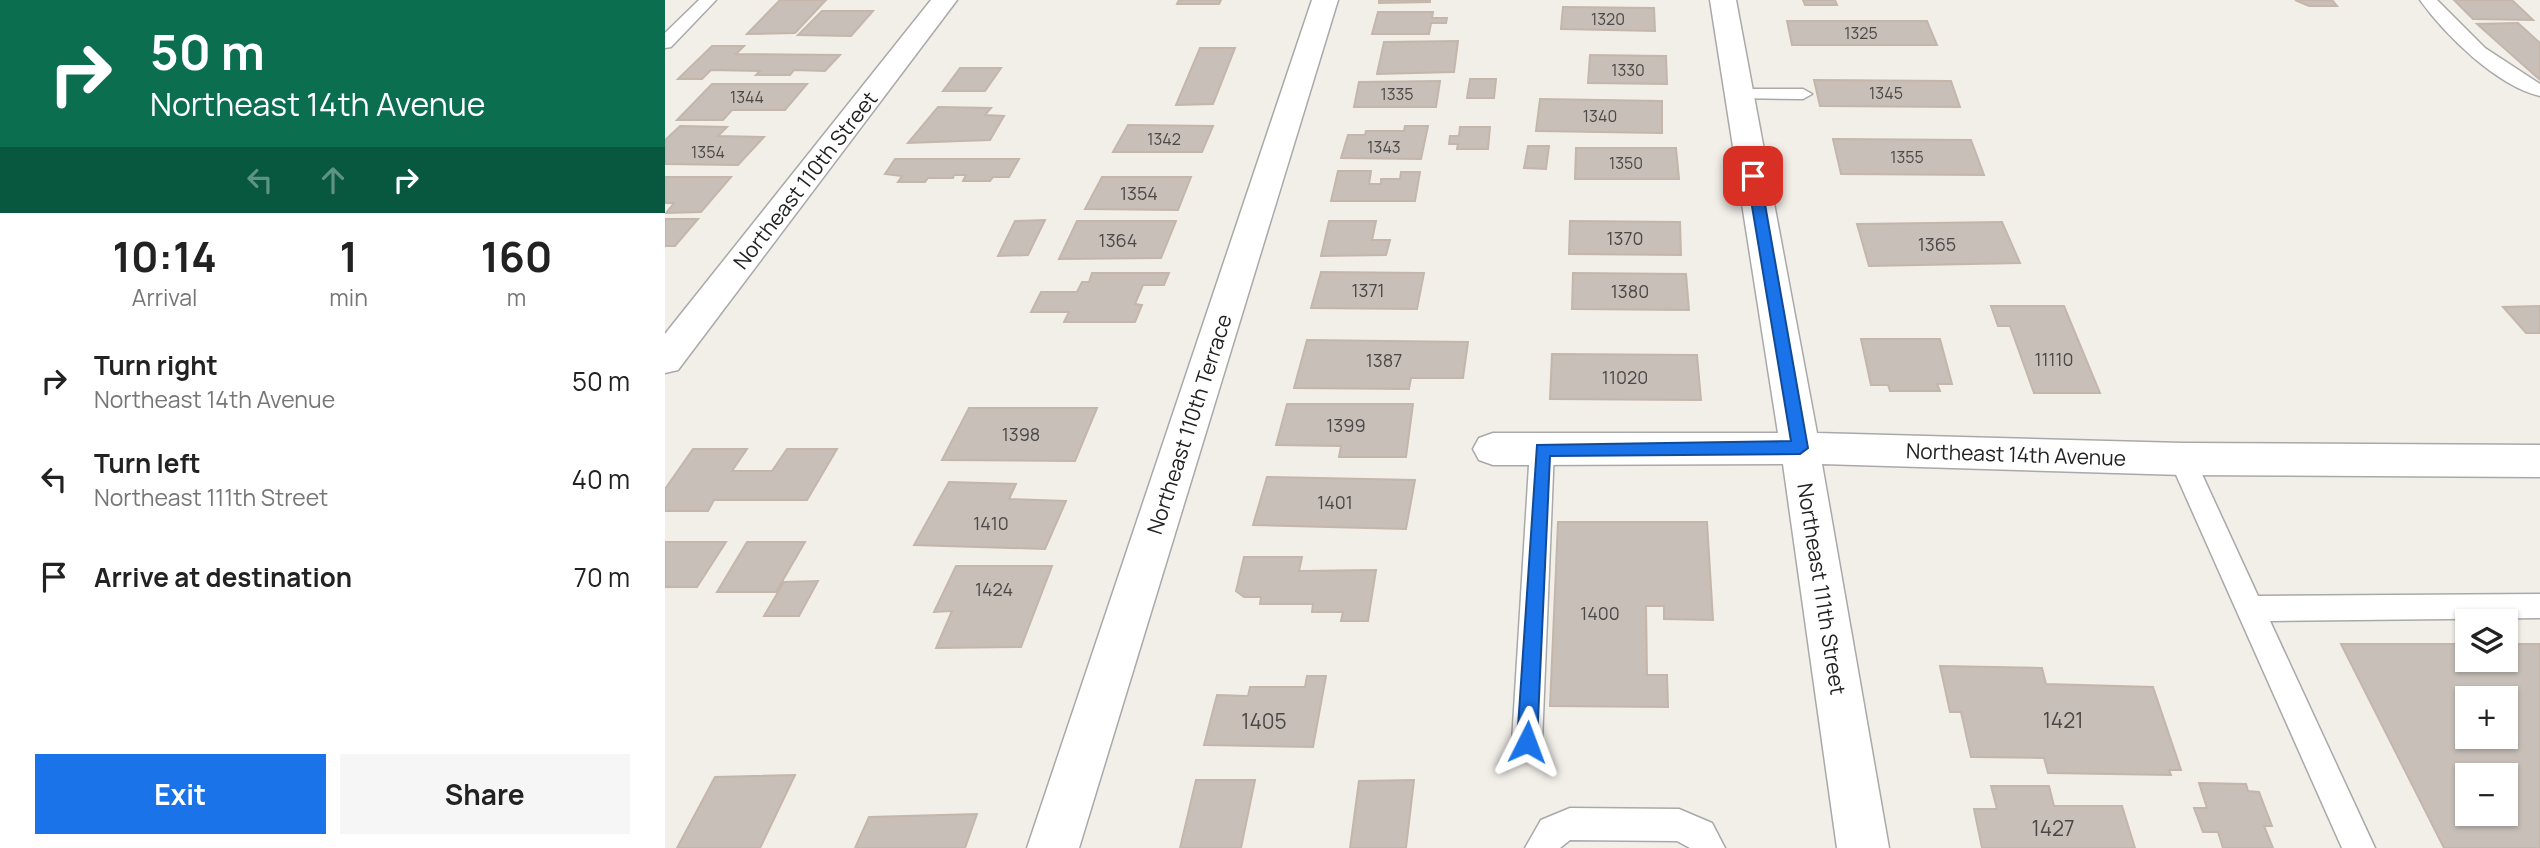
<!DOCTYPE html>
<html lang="en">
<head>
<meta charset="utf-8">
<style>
  :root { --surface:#fff; --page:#f6f6f6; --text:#222; --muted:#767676; --accent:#1a73e8 }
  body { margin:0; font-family:Manrope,sans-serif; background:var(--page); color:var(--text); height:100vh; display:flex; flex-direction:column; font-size:26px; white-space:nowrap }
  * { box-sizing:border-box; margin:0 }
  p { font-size:23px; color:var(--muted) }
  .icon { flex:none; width:38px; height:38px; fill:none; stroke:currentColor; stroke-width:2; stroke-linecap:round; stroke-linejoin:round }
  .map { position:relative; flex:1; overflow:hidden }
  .details { display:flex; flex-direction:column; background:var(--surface); width:665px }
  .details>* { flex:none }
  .hud { background:#0b6e4f; color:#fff; overflow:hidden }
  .controls { position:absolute; left:1790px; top:609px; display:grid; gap:14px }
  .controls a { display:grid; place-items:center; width:63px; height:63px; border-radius:0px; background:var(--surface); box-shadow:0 2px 5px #0004; font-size:35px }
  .pin { position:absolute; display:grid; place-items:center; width:60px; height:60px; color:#fff; margin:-30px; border-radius:14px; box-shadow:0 4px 10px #0006 }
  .me { position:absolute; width:77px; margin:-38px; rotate:3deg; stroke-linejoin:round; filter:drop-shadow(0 0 5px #0008) }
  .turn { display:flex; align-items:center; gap:24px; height:147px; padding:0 35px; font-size:32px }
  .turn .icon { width:91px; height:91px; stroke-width:2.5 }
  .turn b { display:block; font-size:49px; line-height:60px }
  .lanes { display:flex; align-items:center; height:66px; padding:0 35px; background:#0003; justify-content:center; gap:35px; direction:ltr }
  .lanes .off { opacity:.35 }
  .eta { display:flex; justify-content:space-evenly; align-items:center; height:119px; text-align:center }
  .eta b { font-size:42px; font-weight:700; line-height:49px }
  .action { display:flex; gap:14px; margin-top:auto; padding:14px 35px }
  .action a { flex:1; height:80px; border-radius:0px; background:var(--accent); color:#fff; font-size:28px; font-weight:700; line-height:80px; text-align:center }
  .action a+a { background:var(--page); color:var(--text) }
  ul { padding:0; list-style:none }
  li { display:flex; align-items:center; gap:21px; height:98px; padding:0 35px }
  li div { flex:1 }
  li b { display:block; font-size:26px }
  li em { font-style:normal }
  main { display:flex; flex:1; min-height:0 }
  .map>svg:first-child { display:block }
  .building { fill:#c7bfb8; stroke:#c4b6ab; stroke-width:2; fill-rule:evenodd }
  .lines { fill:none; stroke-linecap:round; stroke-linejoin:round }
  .lane-casing { stroke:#a9a9a9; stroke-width:3 }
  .street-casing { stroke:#a9a9a9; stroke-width:3 }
  .lane { fill:#fff; fill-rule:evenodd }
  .street { fill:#fff; fill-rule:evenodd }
  .route { fill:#1a73e8; stroke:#114b97; stroke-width:2 }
  .labels { text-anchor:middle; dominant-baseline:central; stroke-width:5; stroke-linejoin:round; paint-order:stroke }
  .far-number-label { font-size:16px; fill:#4b4948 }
  .number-label { font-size:18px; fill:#4b4948 }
  .street-label { font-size:21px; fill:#222; stroke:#fff }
  .near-number-label { font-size:21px; fill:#4b4948 }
</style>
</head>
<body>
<main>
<section class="details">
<div class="hud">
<div class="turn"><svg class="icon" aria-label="right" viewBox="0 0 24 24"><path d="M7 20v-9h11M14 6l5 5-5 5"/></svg><div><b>50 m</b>Northeast 14th Avenue</div></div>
<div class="lanes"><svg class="icon off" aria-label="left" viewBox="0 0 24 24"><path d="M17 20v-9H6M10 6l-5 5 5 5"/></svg><svg class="icon off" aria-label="ahead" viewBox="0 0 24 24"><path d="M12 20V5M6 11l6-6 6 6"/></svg><svg class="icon" aria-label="right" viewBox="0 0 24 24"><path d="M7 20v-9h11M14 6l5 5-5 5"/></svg></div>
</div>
<div class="eta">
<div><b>10:14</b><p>Arrival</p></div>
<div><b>1</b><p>min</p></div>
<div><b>160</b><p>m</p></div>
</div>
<ul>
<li><svg class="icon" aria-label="right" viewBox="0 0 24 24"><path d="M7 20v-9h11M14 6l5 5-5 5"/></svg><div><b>Turn right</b><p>Northeast 14th Avenue</p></div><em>50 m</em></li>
<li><svg class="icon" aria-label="left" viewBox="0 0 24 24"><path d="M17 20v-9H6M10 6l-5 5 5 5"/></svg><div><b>Turn left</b><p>Northeast 111th Street</p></div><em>40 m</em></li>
<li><svg class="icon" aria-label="arrive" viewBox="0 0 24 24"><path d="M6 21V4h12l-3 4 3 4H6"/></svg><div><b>Arrive at destination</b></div><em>70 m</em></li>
</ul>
<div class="action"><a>Exit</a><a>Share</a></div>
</section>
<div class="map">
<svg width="1875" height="848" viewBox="0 0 1875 848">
  <rect width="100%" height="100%" fill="#f2efe9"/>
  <!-- building -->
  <path class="building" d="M 115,0 L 161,0 L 130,33 L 82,34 Z
    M 514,0 L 556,0 L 554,4 L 512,4 Z
    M 714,0 L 765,0 L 765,2 L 714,3 Z
    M 1138,0 L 1170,0 L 1172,5 L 1140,5 Z
    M 1630,0 L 1667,0 L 1672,6 L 1644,6 Z
    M 1789,0 L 1847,0 L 1868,20 L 1808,19 Z
    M 898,7 L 989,8 L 990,31 L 896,29 Z
    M 157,11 L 208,11 L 186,36 L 133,35 Z
    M 713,12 L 768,12 L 767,18 L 782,18 L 781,23 L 766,23 L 764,34 L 707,34 Z
    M 1122,21 L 1262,21 L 1272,45 L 1127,45 Z
    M 1853,23 L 1875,43 L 1875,80 L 1812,24 Z
    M 793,41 L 789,72 L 712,74 L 719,42 Z
    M 47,46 L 79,46 L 71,54 L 175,55 L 160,71 L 129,70 L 125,75 L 91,75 L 95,71 L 46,70 L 37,79 L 13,79 Z
    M 535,48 L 570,48 L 548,104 L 511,105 Z
    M 925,55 L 1001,56 L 1002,84 L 923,83 Z
    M 295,68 L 336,68 L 320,91 L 278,91 Z
    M 805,79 L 831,79 L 829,98 L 802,98 Z
    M 1149,80 L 1286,81 L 1295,107 L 1155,106 Z
    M 775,81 L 771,107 L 689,107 L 694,82 Z
    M 47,84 L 142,84 L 120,110 L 67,110 L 58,120 L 12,120 Z
    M 875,99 L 997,101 L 997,133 L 871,131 Z
    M 273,107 L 326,108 L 320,115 L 339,116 L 325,140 L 243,143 Z
    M 463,125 L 548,126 L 537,152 L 448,152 Z
    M 15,126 L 62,127 L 53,136 L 99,137 L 73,165 L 0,164 L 0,140 Z
    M 740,126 L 763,126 L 756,159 L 676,158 L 683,135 L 700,135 L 701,131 L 739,131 Z
    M 795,127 L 825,127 L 823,149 L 792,149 L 793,144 L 784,144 L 785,136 L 794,136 Z
    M 1168,139 L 1306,140 L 1319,175 L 1176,174 Z
    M 863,146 L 884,146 L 881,169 L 859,168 Z
    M 911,148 L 1011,148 L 1014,179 L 910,179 Z
    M 230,159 L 354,159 L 344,177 L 328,177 L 325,181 L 298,181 L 301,175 L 289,175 L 288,178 L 263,178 L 260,182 L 233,182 L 237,176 L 220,174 Z
    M 673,171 L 706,171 L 704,184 L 716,184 L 716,179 L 735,179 L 736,172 L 755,172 L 750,201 L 666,201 Z
    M 0,177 L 66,177 L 36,212 L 1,213 L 9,203 L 0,203 Z
    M 437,177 L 526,177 L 513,210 L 420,209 Z
    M 0,219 L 33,219 L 10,246 L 0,246 Z
    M 380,220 L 363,255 L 333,256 L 350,221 Z
    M 412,221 L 511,221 L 496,258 L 394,259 Z
    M 664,221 L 711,221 L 707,240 L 725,240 L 721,255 L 656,256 Z
    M 905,221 L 1015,222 L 1016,255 L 904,254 Z
    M 1337,222 L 1355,263 L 1204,266 L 1192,224 Z
    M 656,272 L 759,273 L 752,309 L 646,308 Z
    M 427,273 L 504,273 L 499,285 L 478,285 L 470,304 L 477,305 L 470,322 L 399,322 L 404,312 L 366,312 L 376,292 L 412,292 L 417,282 L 424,282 Z
    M 908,273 L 1021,274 L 1024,310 L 907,309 Z
    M 1326,306 L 1399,306 L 1435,393 L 1369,393 L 1345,326 L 1333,326 Z
    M 1875,306 L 1875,333 L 1861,333 L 1838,307 Z
    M 1196,339 L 1275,339 L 1287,384 L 1272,384 L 1275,391 L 1225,391 L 1223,385 L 1206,385 Z
    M 642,340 L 803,342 L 798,378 L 746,378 L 744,389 L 629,388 Z
    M 887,354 L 1032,355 L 1036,400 L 885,399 Z
    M 622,404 L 748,404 L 741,457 L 674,457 L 676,446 L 611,445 Z
    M 304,408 L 432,408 L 410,461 L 277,460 Z
    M 28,449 L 82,449 L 67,471 L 107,471 L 122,449 L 172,449 L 142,500 L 49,500 L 43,511 L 0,511 L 0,489 Z
    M 602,477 L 750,480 L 741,529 L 588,525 Z
    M 284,482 L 351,484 L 344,499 L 401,501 L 380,549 L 249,545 Z
    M 893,522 L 1042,522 L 1048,620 L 999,619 L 999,606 L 981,606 L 982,675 L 1002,675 L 1003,707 L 885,706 Z
    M 0,542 L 61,542 L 32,587 L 0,587 Z
    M 82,542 L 140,542 L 111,592 L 52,592 Z
    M 579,557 L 637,557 L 634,571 L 711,570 L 703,621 L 676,621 L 678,612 L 647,612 L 648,604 L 595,604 L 596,597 L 579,597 L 571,591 Z
    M 291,566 L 387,566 L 356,647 L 271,648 L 287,611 L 269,612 Z
    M 153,581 L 134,616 L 99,616 L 119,582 Z
    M 1676,644 L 1802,644 L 1802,660 L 1841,660 L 1841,644 L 1875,644 L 1875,848 L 1779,848 ZM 1802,698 L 1841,698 L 1841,737 L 1802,737 ZM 1802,775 L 1841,775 L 1841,814 L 1802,814 Z
    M 1275,666 L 1377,668 L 1381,684 L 1488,687 L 1516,770 L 1504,770 L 1506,775 L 1383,773 L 1379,758 L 1306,757 L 1296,712 L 1285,712 Z
    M 642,676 L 661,676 L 648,747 L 539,745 L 552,695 L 583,696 L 585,687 L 640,687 Z
    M 130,775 L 95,848 L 12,848 L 50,777 Z
    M 531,780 L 590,780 L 576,848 L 515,848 Z
    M 749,780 L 741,848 L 685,848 L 694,781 Z
    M 1534,783 L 1581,784 L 1583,791 L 1594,792 L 1607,826 L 1599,826 L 1608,848 L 1558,848 L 1553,832 L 1538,832 L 1529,808 L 1542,808 Z
    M 1326,786 L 1384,786 L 1389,806 L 1457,806 L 1470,848 L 1317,848 L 1309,809 L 1332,809 Z
    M 312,814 L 300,848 L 190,848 L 204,817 Z"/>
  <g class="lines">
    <!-- lane casing -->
    <g class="lane-casing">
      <path id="lane" d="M 34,0 L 51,0 L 6,47 L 0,48 L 0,33 Z
        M 1755,0 L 1772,0 L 1820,48 L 1875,84 L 1875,96 C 1832,86 1780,35 1755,0 Z
        M 1075,89 L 1138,89 L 1147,94 L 1138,99 L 1069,98 L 1066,94 L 1069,90 Z
        M 877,439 L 886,442 L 889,449 L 877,742 L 873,753 L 862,757 L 851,753 L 847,742 L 865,449 L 868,442 Z
        M 1517,449 L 1526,452 L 1530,459 L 1593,596 L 1875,594 L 1875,618 L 1605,621 L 1710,848 L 1677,848 L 1504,459 L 1508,452 Z
        M 905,808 L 1014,809 L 1047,823 L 1060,848 L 1025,848 L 1012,841 L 905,840 L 895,848 L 860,848 L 876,820 Z"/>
    </g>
    <!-- street casing -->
    <g class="street-casing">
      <path id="street" d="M 266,0 L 292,0 L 13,370 L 0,373 L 0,334 Z
        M 647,0 L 673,0 L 414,848 L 362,848 Z
        M 1045,0 L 1071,0 L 1152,433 L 1517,443 L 1875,445 L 1875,477 L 1517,475 L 1157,464 L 1224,848 L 1172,848 L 1118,464 L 828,465 L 814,460 L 808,449 L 814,438 L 828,433 L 1113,433 Z"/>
    </g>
    <!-- lane -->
    <use href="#lane" class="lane"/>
    <!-- street -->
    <use href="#street" class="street"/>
  </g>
  <!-- route -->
  <path class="route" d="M 1088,172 L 1095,176 L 1143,448 L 1135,454 L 885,456 L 872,742 L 869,749 L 862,752 L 855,749 L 852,742 L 872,445 L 1126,441 L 1082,176 Z"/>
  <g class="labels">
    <!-- far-number labels -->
    <g class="far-number-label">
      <text x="943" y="19">1320</text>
      <text x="1196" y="33">1325</text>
      <text x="963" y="70">1330</text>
      <text x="1221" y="93">1345</text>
      <text x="732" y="94">1335</text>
      <text x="82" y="97">1344</text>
      <text x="935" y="116">1340</text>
      <text x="499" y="139">1342</text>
      <text x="719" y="147">1343</text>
      <text x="43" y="152">1354</text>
      <text x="1242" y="157">1355</text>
      <text x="961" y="163">1350</text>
    </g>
    <!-- number labels -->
    <g class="number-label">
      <text x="474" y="193">1354</text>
      <text x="960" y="238">1370</text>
      <text x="453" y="240">1364</text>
      <text x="1272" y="244">1365</text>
      <text x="703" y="290">1371</text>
      <text x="965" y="291">1380</text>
      <text x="1389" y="359">11110</text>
      <text x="719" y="360">1387</text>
      <text x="960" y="377">11020</text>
      <text x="681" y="425">1399</text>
      <text x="356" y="434">1398</text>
      <text x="670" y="502">1401</text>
      <text x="326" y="523">1410</text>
      <text x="329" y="589">1424</text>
      <text x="935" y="613">1400</text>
    </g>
    <!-- street labels -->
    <g class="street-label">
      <text transform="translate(140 180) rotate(-52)">Northeast 110th Street</text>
      <text transform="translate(524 424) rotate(-72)">Northeast 110th Terrace</text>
      <text transform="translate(1351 454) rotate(2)">Northeast 14th Avenue</text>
      <text transform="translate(1157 589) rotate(81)">Northeast 111th Street</text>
    </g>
    <!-- near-number labels -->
    <g class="near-number-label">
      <text x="1398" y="720">1421</text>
      <text x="599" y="721">1405</text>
      <text x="1388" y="828">1427</text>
    </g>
  </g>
</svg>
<div class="controls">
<a><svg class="icon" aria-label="layers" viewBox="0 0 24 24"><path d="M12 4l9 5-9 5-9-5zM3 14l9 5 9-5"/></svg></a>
<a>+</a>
<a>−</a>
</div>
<div class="pin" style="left:1088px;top:176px;background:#d93025"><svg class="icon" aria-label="arrive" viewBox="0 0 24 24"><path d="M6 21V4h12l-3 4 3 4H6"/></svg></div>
<svg class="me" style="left:862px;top:742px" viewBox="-20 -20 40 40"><path d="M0-17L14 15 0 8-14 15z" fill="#1a73e8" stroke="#fff" stroke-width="4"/></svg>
</div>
</main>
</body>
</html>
